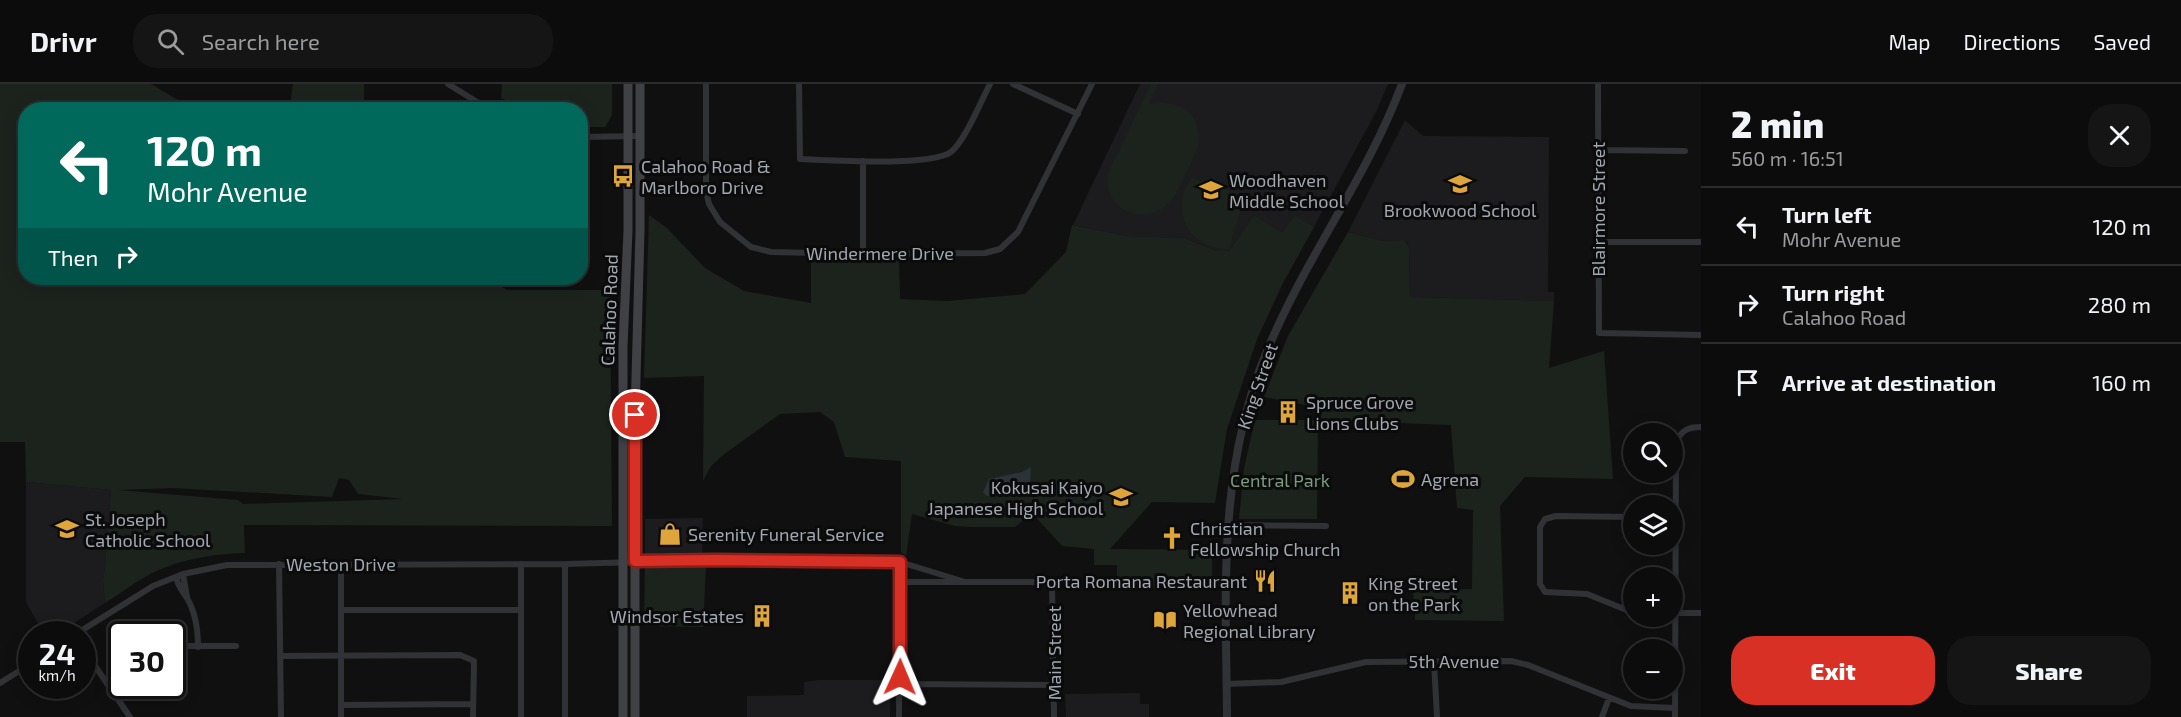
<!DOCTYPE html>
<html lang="en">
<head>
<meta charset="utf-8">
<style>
  :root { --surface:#0c0c0d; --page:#151516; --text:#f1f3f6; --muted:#9a9b9d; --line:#2c2c2e; --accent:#d93025 }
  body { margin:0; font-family:"Exo 2",sans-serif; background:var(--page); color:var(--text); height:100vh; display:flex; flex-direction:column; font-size:22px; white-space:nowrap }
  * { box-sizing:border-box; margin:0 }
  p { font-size:20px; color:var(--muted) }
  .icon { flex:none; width:33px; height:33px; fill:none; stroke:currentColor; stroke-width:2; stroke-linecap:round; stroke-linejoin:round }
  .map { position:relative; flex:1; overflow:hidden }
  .sheet { display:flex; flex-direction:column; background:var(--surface); width:480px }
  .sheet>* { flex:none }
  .top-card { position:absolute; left:18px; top:18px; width:570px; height:183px; border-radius:24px; box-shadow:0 3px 15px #0003,0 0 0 2px var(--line); background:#00695c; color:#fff; overflow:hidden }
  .tools { position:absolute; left:1623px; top:339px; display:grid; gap:12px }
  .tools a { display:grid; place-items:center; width:60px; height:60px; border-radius:50%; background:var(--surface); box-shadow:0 3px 15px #0003,0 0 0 2px var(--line); font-size:30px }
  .speed { position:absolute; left:18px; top:537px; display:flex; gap:12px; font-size:30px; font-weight:700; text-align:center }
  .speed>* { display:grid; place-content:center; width:78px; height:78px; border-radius:50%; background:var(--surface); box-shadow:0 3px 15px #0003,0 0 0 2px var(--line); line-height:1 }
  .speed small { font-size:15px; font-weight:400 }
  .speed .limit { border:3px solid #111; border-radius:9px; background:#fff; color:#111 }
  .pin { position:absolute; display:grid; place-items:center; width:51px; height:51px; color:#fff; margin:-26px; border:3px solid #fff; border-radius:50%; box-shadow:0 2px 6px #0007 }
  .me { position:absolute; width:66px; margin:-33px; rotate:1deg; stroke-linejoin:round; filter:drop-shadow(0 0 4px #0008) }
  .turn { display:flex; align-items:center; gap:21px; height:126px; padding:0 30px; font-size:27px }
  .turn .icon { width:78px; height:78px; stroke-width:2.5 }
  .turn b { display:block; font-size:42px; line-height:51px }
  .then { display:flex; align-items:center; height:57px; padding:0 30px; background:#0003; gap:12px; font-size:22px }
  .round { display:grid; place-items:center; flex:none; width:63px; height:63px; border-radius:24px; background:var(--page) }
  .head { display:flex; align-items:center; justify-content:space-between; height:102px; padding:0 30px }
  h1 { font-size:36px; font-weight:800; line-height:45px }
  .button { display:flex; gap:12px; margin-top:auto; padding:12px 30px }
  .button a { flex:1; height:69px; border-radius:24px; background:var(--accent); color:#fff; font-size:24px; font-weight:800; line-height:69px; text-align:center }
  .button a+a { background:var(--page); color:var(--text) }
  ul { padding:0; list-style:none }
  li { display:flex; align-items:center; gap:18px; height:78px; padding:0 30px; border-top:2px solid var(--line) }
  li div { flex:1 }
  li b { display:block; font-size:22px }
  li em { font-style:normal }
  header { display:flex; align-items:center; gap:36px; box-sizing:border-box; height:84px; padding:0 30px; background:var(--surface); border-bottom:2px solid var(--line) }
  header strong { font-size:28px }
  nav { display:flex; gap:33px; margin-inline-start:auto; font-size:21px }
  .search { width:420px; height:54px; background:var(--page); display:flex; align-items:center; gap:15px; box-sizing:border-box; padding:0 21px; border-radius:24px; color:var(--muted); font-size:22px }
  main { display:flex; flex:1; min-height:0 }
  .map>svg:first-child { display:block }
  .built { fill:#1c1c1e }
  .green { fill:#1c231d; fill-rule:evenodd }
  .water { fill:#2b3238 }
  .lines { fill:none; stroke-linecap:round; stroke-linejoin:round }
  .minor { stroke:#313235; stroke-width:6 }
  .tertiary { stroke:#313235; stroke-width:8 }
  .secondary { stroke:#3f4145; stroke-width:9 }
  .route-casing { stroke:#8d1f18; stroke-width:15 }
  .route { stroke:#d93025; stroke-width:10 }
  .labels { text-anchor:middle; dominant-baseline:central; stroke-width:6; stroke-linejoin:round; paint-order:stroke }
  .poi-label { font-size:18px; fill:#a2a7b0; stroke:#0b0b0c; text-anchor:start }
  .street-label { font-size:18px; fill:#a2a7b0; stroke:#0b0b0c }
  .park-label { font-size:18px; fill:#7b9a7c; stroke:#0b0b0c }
</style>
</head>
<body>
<header>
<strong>Drivr</strong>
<div class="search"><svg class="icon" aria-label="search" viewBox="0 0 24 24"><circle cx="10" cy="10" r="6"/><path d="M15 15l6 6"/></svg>Search here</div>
<nav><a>Map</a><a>Directions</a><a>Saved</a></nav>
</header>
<main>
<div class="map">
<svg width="1701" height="633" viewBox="0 0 1701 633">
  <rect width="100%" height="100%" fill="#101011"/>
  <!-- built -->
  <path class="built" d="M 1140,0 L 1388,0 L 1376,28 L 1314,143 L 1295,133 L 1282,148 L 1254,131 L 1229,167 L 1217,167 L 1184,154 L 1127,152 L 1073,141 Z
    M 1405,36 L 1423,52 L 1549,53 L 1548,208 L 1554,208 L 1554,217 L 1410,213 L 1409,164 L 1406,156 L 1383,157 L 1348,148 Z
    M 26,398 L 111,406 L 105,484 L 103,496 L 105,519 L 57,550 L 44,550 L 26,518 Z
    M 703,434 L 702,472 L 645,472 L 645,435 Z
    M 819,596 L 890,596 L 890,633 L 747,633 L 747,612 L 804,611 L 804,598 Z
    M 1140,609 L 1140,620 L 1149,620 L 1149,633 L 1066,633 L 1065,610 Z"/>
  <!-- green -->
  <path class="green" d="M 0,0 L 151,0 L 193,25 L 26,26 L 26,194 L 489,194 L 507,206 L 610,206 L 612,442 L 244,441 L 245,469 C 212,470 174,476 145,493 C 131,501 118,511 105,519 L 103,496 L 105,484 L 111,406 L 26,398 L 25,358 L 0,358 ZM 339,394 L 349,396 L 358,410 L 403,415 L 243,420 L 238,416 L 118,406 L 172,404 L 332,413 Z
    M 293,0 L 364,0 L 364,21 L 381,25 L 284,25 L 290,21 Z
    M 502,0 L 612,0 L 612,31 L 605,43 L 581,43 L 580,26 L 526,25 L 501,14 Z
    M 1151,0 L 1158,0 L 1149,20 C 1179,15 1203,28 1198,63 C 1191,77 1179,110 1168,120 C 1145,142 1104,127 1108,92 C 1110,82 1117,72 1121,63 C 1131,42 1141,21 1151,0 Z
    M 1192,94 L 1243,111 L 1244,114 L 1229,165 C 1189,165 1168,127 1192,94 Z
    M 649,131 L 667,144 L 705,184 L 744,207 L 811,219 L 811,175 L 899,175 L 900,215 L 947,217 L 1025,210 L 1066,168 L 1072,141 L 1127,152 L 1184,154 L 1217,167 L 1229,167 L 1254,131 L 1282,148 L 1295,132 L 1314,143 L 1283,199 L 1257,255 L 1227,345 L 1215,419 L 1152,418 L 1110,465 L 1212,466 L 1212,507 L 1117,503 L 1117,481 L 1094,481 L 1094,465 L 1062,462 L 1032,429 L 1015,443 L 971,443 L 955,442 L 912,430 L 906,472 L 901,468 L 901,377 L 845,373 L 834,338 L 820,328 L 780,330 L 723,371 L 711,382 L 703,397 L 704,292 L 644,294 Z
    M 1348,148 L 1383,157 L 1405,156 L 1409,164 L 1410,213 L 1554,217 L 1549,284 L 1604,267 L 1613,395 L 1525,393 L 1500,422 L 1504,537 L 1415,536 L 1413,507 L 1472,505 L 1473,426 L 1457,424 L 1451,341 L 1318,336 L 1317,435 L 1239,435 L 1244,384 L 1255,336 L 1318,336 L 1311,322 L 1264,313 L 1288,252 Z
    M 645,481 L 706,482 L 703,543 L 644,542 Z"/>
  <!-- water -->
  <path class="water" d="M 1031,383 L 1030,399 C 1015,403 1001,412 987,412 L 983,408 L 989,395 L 1022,388 Z"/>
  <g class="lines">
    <!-- minor -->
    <path class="minor" d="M 448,0 L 490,26
      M 706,0 L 706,107 L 709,120 L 720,138 L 751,163 L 771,168 L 863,170 L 985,169 L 1000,165 L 1018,148 L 1092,0
      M 799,0 L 800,75 C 830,76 929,83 951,68 C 965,57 981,17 990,0
      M 1013,0 L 1078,30
      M 1598,0 L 1599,249 L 1701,251
      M 580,53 L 640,52
      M 1598,66 L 1685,67
      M 1598,158 L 1701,158
      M 863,170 L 863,77
      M 1634,433 L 1556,432 L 1545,435 L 1540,443 L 1540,500 L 1545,508 L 1587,510 L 1634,529
      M 1227,441 L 1326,442
      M 279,480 L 281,633
      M 521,480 L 521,633
      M 565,480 L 565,633
      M 183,490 L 187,513
      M 176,493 C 178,502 182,507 187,514 C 196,529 198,546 198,563
      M 900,498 L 1042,498 L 1052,502 L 1054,633
      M 341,526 L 521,526
      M 1673,529 L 1701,529
      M 76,550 L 153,502 L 183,490 L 227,481 L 565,480 L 715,476 L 900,478 L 962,497
      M 172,562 L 236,562
      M 82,563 L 130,633
      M 280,572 L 460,571 L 474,577 L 473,633
      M 1434,578 L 1437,633
      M 0,599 L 32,579
      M 900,600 L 1054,601
      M 1226,600 L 1281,598 L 1366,578 L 1511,577 L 1528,581 L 1631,622 L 1675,624
      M 341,621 L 472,620
      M 341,633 L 341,480
      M 899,633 L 900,478
      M 1602,633 L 1609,614
      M 1675,633 L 1676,358 C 1682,346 1688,343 1701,343"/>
    <!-- tertiary -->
    <path class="tertiary" d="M 1227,633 C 1226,508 1217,385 1267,267 C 1305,174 1367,94 1402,0"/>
    <!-- secondary -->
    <path class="secondary" d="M 623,633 L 623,262 L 628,147 L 628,0
      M 635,633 L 635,331 L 640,147 L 640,0"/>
  </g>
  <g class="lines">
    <!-- route casing -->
    <g class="route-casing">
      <path id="route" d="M 635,331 L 635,477 L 715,476 L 900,478 L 900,593"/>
    </g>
    <!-- route -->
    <use href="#route" class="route"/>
  </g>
  <!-- icons -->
  <defs>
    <g id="bus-bare" transform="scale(1.8)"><path d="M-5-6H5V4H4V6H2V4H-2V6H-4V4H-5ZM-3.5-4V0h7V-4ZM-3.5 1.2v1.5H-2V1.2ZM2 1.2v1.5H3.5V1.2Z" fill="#dea53a" stroke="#0b0b0c" stroke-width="2.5" paint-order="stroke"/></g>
    <g id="school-bare" transform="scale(1.8)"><path d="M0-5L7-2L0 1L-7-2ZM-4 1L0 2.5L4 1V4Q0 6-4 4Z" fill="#dea53a" stroke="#0b0b0c" stroke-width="2.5" paint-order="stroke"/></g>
    <g id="building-bare" transform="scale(1.8)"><path d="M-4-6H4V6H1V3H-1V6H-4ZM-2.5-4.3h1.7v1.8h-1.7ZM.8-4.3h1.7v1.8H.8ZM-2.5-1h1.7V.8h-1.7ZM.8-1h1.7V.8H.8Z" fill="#dea53a" stroke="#0b0b0c" stroke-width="2.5" paint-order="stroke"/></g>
    <g id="stadium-bare" transform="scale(1.8)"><path d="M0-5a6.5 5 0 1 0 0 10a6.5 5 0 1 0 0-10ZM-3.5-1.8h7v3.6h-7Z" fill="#dea53a" stroke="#0b0b0c" stroke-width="2.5" paint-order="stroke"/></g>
    <g id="shop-bare" transform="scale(1.8)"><path d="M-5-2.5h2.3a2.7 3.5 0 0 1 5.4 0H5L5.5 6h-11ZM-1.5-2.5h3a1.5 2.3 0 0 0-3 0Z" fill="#dea53a" stroke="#0b0b0c" stroke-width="2.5" paint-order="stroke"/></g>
    <g id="church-bare" transform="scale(1.8)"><path d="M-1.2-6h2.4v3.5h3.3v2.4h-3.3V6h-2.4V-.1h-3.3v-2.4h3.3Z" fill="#dea53a" stroke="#0b0b0c" stroke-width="2.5" paint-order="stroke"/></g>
    <g id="restaurant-bare" transform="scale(1.8)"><path d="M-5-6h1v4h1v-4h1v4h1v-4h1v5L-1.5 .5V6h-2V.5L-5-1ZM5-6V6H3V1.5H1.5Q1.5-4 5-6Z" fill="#dea53a" stroke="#0b0b0c" stroke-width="2.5" paint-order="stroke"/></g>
    <g id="library-bare" transform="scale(1.8)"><path d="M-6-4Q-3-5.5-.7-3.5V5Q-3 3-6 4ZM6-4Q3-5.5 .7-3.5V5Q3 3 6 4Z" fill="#dea53a" stroke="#0b0b0c" stroke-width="2.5" paint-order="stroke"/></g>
  </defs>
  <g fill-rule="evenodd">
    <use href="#bus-bare" x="623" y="92"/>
    <use href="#school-bare" x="1460" y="100"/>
    <use href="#school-bare" x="1211" y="106"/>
    <use href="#building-bare" x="1288" y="328"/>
    <use href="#stadium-bare" x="1403" y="395"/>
    <use href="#school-bare" x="1121" y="413"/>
    <use href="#school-bare" x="67" y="445"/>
    <use href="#shop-bare" x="670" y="450"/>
    <use href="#church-bare" x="1172" y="454"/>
    <use href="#restaurant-bare" x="1265" y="497"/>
    <use href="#building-bare" x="1350" y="509"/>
    <use href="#building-bare" x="762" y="532"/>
    <use href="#library-bare" x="1165" y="536"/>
  </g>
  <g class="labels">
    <!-- poi labels -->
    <g class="poi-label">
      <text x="641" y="82">Calahoo Road &amp;<tspan x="641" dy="21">Marlboro Drive</tspan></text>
      <text x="1229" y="96">Woodhaven<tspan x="1229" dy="21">Middle School</tspan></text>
      <text x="1460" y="126" text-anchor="middle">Brookwood School</text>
      <text x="1306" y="318">Spruce Grove<tspan x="1306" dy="21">Lions Clubs</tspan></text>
      <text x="1421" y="395">Agrena</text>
      <text x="1103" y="403" text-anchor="end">Kokusai Kaiyo<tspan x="1103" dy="21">Japanese High School</tspan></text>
      <text x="85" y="435">St. Joseph<tspan x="85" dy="21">Catholic School</tspan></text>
      <text x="1190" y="444">Christian<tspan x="1190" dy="21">Fellowship Church</tspan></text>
      <text x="688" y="450">Serenity Funeral Service</text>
      <text x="1247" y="497" text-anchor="end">Porta Romana Restaurant</text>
      <text x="1368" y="499">King Street<tspan x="1368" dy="21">on the Park</tspan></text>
      <text x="1183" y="526">Yellowhead<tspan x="1183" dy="21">Regional Library</tspan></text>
      <text x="744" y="532" text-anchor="end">Windsor Estates</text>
    </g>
    <!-- street labels -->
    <g class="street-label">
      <text transform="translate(1598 125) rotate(-90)">Blairmore Street</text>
      <text x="880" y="169">Windermere Drive</text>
      <text transform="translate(609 226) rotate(-88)">Calahoo Road</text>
      <text transform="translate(1257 302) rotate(-71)">King Street</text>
      <text x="341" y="480">Weston Drive</text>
      <text transform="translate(1054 569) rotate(-90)">Main Street</text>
      <text x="1454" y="577">5th Avenue</text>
    </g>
    <!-- park labels -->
    <g class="park-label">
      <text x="1280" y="396">Central Park</text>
    </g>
  </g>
</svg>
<div class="tools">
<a><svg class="icon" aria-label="search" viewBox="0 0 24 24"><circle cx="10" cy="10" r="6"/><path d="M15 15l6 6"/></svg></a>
<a><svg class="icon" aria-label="layers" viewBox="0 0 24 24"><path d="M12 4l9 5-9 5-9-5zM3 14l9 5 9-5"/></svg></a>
<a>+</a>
<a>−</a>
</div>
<div class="speed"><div>24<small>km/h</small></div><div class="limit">30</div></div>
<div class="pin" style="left:635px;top:331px;background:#d93025"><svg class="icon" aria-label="arrive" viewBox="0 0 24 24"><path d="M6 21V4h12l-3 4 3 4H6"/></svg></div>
<svg class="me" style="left:900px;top:593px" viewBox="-20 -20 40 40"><path d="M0-17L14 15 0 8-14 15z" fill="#d93025" stroke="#fff" stroke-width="4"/></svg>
<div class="top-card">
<div class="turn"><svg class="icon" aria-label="left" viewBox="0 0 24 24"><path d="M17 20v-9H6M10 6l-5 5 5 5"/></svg><div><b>120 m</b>Mohr Avenue</div></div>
<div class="then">Then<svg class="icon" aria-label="right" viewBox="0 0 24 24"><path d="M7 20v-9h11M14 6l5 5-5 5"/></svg></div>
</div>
</div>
<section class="sheet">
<div class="head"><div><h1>2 min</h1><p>560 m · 16:51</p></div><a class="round"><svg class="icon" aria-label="close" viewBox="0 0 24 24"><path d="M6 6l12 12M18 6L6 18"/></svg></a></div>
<ul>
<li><svg class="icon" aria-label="left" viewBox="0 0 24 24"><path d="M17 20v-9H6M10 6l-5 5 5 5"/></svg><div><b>Turn left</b><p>Mohr Avenue</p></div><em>120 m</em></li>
<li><svg class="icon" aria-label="right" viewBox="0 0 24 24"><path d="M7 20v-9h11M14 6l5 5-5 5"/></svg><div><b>Turn right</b><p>Calahoo Road</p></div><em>280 m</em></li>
<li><svg class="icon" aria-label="arrive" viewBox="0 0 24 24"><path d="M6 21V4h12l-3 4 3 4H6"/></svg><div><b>Arrive at destination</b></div><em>160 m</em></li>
</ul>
<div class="button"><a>Exit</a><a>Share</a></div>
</section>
</main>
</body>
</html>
